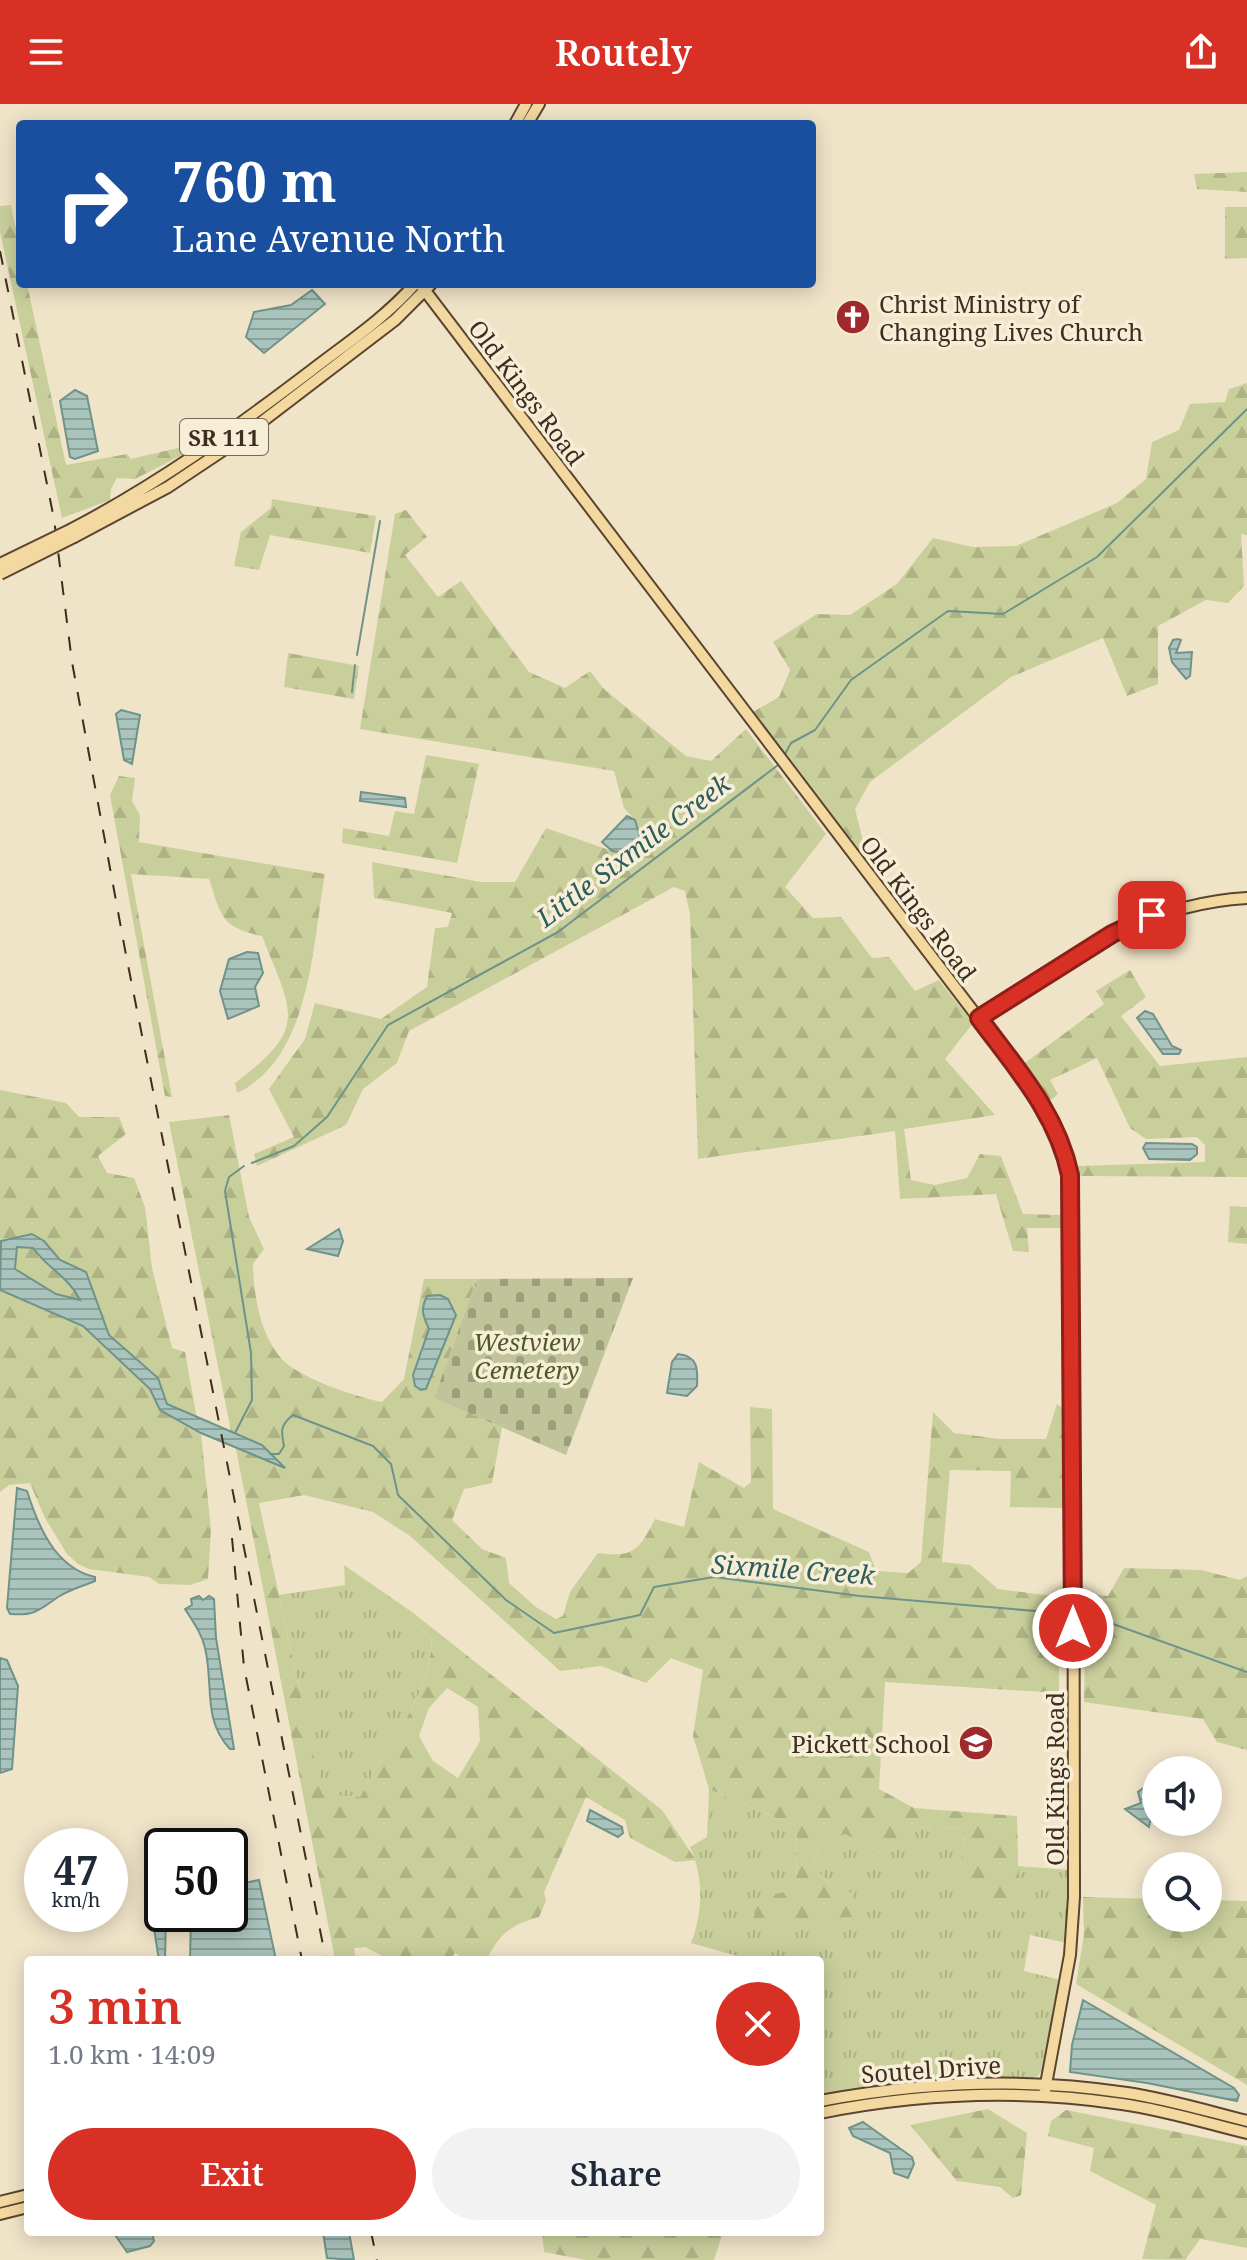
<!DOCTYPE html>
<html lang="en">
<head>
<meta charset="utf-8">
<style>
  :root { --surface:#fff; --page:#f2f2f3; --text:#1f2937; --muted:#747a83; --accent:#d93025 }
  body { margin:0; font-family:"Noto Serif",serif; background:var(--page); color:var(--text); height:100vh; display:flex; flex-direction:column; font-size:30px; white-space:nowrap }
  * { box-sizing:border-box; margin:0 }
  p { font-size:26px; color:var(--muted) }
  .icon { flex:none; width:44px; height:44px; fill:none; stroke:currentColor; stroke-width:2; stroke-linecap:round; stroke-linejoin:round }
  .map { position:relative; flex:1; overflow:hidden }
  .drawer { position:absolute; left:24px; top:1852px; width:800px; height:280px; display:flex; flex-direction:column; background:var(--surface); border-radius:8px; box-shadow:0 4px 20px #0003 }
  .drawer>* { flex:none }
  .top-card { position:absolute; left:16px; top:16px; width:800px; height:168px; border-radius:8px; box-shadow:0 4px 20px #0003; background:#1a4fa0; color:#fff; overflow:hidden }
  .tools { position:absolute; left:1142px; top:1652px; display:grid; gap:16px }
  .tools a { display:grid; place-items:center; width:80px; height:80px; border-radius:50%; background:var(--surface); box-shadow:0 4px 20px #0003; font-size:40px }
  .speed { position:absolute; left:24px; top:1724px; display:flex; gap:16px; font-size:40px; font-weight:700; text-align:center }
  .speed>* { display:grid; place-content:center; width:104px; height:104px; border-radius:50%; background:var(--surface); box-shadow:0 4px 20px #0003; line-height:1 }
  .speed small { font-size:20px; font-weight:400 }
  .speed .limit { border:4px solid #111; border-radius:12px; background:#fff; color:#111 }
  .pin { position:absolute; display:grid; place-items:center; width:68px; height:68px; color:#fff; margin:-34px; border-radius:16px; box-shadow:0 4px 12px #0006 }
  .me { position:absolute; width:88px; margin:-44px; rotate:0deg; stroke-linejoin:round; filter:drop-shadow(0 0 6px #0008) }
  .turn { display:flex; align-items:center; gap:28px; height:168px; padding:0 24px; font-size:36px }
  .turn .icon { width:104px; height:104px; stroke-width:2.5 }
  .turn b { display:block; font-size:56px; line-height:68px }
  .round { display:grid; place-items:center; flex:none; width:84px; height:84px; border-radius:42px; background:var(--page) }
  .summary { display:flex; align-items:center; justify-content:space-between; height:136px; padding:0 24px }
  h1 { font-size:48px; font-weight:600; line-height:60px; color:var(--accent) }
  .primary-button { display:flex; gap:16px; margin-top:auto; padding:16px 24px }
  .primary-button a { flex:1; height:92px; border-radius:48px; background:var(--accent); color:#fff; font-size:32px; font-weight:600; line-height:92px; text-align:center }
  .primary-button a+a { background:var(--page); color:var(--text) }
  header { display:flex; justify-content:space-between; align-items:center; height:104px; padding:0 24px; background:var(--accent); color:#fff; font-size:36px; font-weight:600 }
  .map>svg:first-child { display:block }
  .grass { fill:url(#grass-tufts) }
  .forest { fill:url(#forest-firs); fill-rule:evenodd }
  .cemetery { fill:url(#cemetery-stones) }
  .water { fill:url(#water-rules); stroke:#6f938a; stroke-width:2; fill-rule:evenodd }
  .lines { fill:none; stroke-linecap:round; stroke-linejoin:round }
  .stream { stroke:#6f938a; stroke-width:2 }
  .major-casing { stroke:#5b4430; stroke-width:14 }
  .major { stroke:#f3d9a0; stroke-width:10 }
  .rail { stroke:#3d2e20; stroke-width:2; stroke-dasharray:14 14; stroke-linecap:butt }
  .major-bridge-casing { stroke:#5b4430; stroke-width:14; stroke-linecap:butt }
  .major-bridge { stroke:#f3d9a0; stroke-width:10 }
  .route-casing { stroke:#8d1f18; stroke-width:20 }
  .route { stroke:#d93025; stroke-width:14 }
  .labels { text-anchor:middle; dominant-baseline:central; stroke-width:7; stroke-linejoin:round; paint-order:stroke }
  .shield { fill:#f7eed8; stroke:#756857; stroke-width:2 }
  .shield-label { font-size:22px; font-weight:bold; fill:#3d2e20 }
  .poi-label { font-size:24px; fill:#3d2e20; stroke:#f7eed8; text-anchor:start }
  .street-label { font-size:24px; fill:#3d2e20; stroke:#f7eed8 }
  .park-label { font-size:24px; font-style:italic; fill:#4d5a26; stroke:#f7eed8 }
  .water-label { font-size:26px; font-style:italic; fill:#2f5d5a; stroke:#f7eed8 }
</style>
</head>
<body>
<header><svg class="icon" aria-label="menu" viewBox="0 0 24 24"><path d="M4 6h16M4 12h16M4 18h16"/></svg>Routely<svg class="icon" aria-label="share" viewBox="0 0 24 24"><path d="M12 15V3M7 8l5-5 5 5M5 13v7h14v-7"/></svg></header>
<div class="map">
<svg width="1247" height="2156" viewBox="0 0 1247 2156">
  <defs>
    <pattern id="grass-tufts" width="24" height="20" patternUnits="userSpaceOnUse" patternTransform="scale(2)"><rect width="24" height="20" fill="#c9cf9b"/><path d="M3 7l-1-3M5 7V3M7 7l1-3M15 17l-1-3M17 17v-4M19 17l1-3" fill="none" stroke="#aeb285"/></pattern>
    <pattern id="forest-firs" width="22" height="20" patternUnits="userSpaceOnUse" patternTransform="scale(2)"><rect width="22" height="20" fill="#c9cf9b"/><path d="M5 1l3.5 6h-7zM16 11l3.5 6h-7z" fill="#aeb285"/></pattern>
    <pattern id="cemetery-stones" width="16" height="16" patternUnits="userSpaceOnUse" patternTransform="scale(2)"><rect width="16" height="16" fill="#bfc49a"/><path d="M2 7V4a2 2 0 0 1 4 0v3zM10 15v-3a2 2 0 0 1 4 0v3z" fill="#9ca07d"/></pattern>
    <pattern id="water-rules" width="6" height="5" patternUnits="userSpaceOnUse" patternTransform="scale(2)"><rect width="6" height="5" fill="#a9c4bc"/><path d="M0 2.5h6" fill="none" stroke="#8ba098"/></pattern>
  </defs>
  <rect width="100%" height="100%" fill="#f0e4c8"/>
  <!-- grass -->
  <path class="grass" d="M 344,1461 L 412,1508 L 409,1515 L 432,1535 C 430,1593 387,1642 360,1693 L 322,1691 L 279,1491 L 345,1481 Z
    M 709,1685 L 797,1723 L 796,1787 L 758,1794 L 832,1783 L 813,1762 L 819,1740 L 845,1730 L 885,1751 L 922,1723 L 965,1725 L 959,1771 L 1019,1796 L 1017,1762 L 1070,1766 L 1067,1839 L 1030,1831 L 1024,1867 L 1061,1876 L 1044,1963 L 1038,1972 L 1030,1975 L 927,1977 L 820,1993 L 820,1856 L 751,1856 L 691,1839 C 703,1809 704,1773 690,1743 L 707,1733 Z"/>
  <!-- forest -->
  <path class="forest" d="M 1247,68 L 1247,88 L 1197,85 L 1194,70 Z
    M 11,101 L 20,145 L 20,180 L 27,180 L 66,361 L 127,350 L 131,355 L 186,342 L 188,348 L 135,375 L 117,374 L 111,385 L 110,396 L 62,414 L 0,128 L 0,102 Z
    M 1225,103 L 1247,103 L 1247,154 L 1225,155 Z
    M 1247,279 L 1247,431 L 1241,430 L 1244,482 L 1228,499 L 1206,496 L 1158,522 L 1158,580 L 1127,592 L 1103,534 L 1011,573 L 870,678 L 855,705 L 864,741 L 857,748 L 751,609 L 779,593 L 790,566 L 773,538 L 817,510 L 850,511 L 897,480 L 933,434 L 973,443 L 1016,442 L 1117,399 L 1146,375 L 1152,338 L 1179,326 L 1190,300 L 1225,298 L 1229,285 Z
    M 272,395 L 376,412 L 370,449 L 270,431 L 259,466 L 234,462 L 241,428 L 271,404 Z
    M 406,406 L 427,433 L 405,451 L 438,493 L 461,477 L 529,568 L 565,584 L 590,567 L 604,585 L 686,652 L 711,657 L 746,625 L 826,730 L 785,783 L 813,814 L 841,813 L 872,854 L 889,853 L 915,887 L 939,876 L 973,919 L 945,955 L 995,1011 L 904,1025 L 911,1076 L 935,1081 L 967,1074 L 980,1050 L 1001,1052 L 1023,1110 L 1066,1111 L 1067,1124 L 1027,1124 L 1029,1148 L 1013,1147 L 996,1090 L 900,1095 L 895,1027 L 698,1055 L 690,810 L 685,787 L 674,783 L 409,927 L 397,959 L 363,985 L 346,1021 L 257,1062 L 254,1050 L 294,1033 L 269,985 L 305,935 L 315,899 L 381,915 L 427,883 L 435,824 L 448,823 L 452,809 L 374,794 L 372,758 L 481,778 L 515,778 L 546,724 L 612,747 L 635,716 L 624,704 L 614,667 L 360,625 L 395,410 Z
    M 288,549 L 359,562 L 354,595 L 284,583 Z
    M 426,651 L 479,660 L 457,759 L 342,739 L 343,724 L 389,732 L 395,707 L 414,710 Z
    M 119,672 L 135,674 L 132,697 L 140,711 L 139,738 L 325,770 C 312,842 311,954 237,989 L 235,979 C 310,923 292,909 262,832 C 220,823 222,813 209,775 L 131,770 L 172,993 L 165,992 L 110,691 Z
    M 1130,866 L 1146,893 L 1121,912 L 1160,962 L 1247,953 L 1247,1073 L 1079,1072 L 1077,1062 L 1205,1058 L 1205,1041 L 1197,1033 L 1146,1035 L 1130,1024 L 1097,954 L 1050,976 L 1058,990 L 1049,998 L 1022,961 L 1104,900 L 1096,887 Z
    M 0,986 L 66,999 L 79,1013 L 119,1013 L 126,1030 L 98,1052 L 107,1069 L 134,1074 L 145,1103 L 152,1164 L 172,1244 L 185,1248 L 197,1315 L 167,1300 L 158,1274 L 109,1231 L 86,1168 L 60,1156 L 44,1137 L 1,1137 L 0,1141 Z
    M 229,1011 L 249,1113 L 264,1145 L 253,1160 C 254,1191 259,1228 281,1254 C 298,1274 356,1293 382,1298 L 404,1275 L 424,1175 L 477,1175 L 434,1294 L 502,1323 L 492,1379 L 464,1385 L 452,1416 L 482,1445 L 506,1454 L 509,1479 L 536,1503 L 556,1515 L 563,1512 L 570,1488 L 598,1449 C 634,1454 639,1446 655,1415 L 684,1423 L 699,1358 L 744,1384 L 751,1378 L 750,1303 L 772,1305 L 773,1405 L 869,1448 L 876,1467 L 908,1469 L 921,1458 L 933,1308 L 954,1329 L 1000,1335 L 1046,1335 L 1057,1300 L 1065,1306 L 1063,1404 L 1010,1403 L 1011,1367 L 950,1366 L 942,1458 L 970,1461 L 998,1485 L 1059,1493 L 1059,1589 L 885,1578 L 879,1685 L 914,1704 L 1017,1712 L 1019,1797 L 983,1794 L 959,1771 L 965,1725 L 922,1723 L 885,1751 L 845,1730 L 819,1740 L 813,1762 L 832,1783 L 853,1789 L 853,1813 L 753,1817 L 758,1793 L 796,1786 L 797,1723 L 709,1685 L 693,1632 L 703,1566 L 671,1554 L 646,1579 L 601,1562 L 560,1567 L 410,1432 L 373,1408 L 304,1391 L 259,1399 L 322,1690 L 360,1693 C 387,1642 430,1593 432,1535 L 409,1515 L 412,1508 L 662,1706 L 696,1756 L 675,1758 L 630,1734 L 625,1716 L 586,1693 L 544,1788 L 546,1797 L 539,1813 C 510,1821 500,1830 486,1856 L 466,1856 L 455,1849 L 450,1856 L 390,1856 L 365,1843 L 354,1844 L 356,1856 L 335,1856 L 235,1340 L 283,1362 L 262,1341 L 231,1327 L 169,1018 ZM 456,1212 L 413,1271 L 429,1224 L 427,1220 ZM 447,1584 L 478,1603 L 480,1637 L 458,1674 L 433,1657 L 419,1632 L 429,1604 Z
    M 1230,1102 L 1247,1103 L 1247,1140 L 1228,1138 Z
    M 17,1143 L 33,1144 C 50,1169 65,1169 81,1197 L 56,1190 L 15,1165 Z
    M 0,1186 L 83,1222 L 150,1286 L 160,1306 L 201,1329 L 211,1425 L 208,1475 L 190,1481 L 159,1480 L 149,1473 L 89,1465 L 78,1460 L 67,1450 L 45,1414 L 30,1379 L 9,1381 L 0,1388 Z
    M 1124,1464 L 1201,1466 L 1240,1476 L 1247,1472 L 1247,1646 L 1217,1638 L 1203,1615 L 1084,1598 L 1086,1490 L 1108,1492 Z
    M 1083,1793 L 1156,1795 L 1156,1814 L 1208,1814 L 1208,1796 L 1247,1797 L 1247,1981 L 1076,1880 L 1084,1831 Z
    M 988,2005 L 1027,2029 L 1021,2091 L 1013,2094 L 1000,2083 L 957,2077 L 910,2021 Z
    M 1066,2006 L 1247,2042 L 1247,2144 L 1200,2135 L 1185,2156 L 1142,2155 L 1156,2101 L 1090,2067 L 1094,2044 L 1048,2032 L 1051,2017 Z
    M 542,2128 L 723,2128 L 714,2156 L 586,2156 L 544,2148 Z"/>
  <!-- cemetery -->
  <path class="cemetery" d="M 633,1174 L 566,1351 L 434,1294 L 477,1175 Z"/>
  <!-- water -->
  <path class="water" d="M 312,186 L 325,200 L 264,249 L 246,233 L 254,208 L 291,201 Z
    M 75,286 L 87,292 L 98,347 L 75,355 L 70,353 L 60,297 Z
    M 1178,535 L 1181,536 L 1176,549 L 1192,548 L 1190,572 L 1186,575 L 1172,558 L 1169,544 L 1173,536 Z
    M 121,606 L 140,611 L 132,660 L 124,656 L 116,610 Z
    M 361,688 L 405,694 L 406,703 L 360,697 Z
    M 627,712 L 635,716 L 642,740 L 633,750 L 612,747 L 602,738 Z
    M 247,848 L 258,849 L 263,869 L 255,883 L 259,902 L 228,915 L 220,887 L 229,855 Z
    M 1145,907 L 1153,910 L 1172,942 L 1181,946 L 1179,950 L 1163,950 L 1137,914 Z
    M 1146,1039 L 1192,1040 L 1197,1043 L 1197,1050 L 1190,1056 L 1149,1055 L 1143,1044 Z
    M 339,1125 L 343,1137 L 338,1152 L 307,1145 Z
    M 32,1130 L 44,1137 L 60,1156 L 86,1168 L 109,1231 L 158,1274 L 167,1300 L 262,1341 L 285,1364 L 201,1329 L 160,1306 L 150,1285 L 83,1222 L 0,1186 L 1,1137 ZM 17,1143 L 33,1144 C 48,1165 69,1173 80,1196 L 56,1190 L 15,1165 Z
    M 440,1191 L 448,1195 L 456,1211 L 426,1285 L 421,1286 L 415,1282 L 413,1271 L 429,1225 C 423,1212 420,1206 427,1192 Z
    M 678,1250 C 698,1252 698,1265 697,1282 L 687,1292 L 667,1289 L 672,1258 Z
    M 17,1384 L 27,1387 C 38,1422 55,1464 95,1473 L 95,1477 C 83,1482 69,1486 58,1493 C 39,1506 35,1512 10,1510 L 7,1504 Z
    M 199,1492 L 203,1496 L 209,1492 L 214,1495 L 216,1534 L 234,1645 L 230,1645 C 202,1616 214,1580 205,1544 C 202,1530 193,1518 185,1505 L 192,1501 L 191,1495 Z
    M 0,1554 L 7,1556 L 18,1582 L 12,1665 L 0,1669 Z
    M 1149,1680 L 1156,1683 L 1149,1723 L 1125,1705 L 1141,1699 L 1138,1688 Z
    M 590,1706 L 622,1723 L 623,1729 L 618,1733 L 587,1717 Z
    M 259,1776 L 276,1856 L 190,1856 L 191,1810 L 230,1810 L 230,1782 Z
    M 166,1811 L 165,1856 L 159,1856 L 152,1812 Z
    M 1083,1896 L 1234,1984 L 1239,1991 L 1237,1997 L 1147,1979 L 1070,1968 L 1072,1941 Z
    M 863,2018 L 912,2053 L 914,2060 L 908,2074 L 894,2069 L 890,2049 L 853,2032 L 849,2024 Z
    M 113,2128 L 152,2128 L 154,2137 L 150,2142 L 127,2148 Z
    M 323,2128 L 349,2128 L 354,2156 L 327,2154 Z"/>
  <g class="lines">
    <!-- stream -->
    <path class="stream" d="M 357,551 L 380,417
      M 352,588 L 355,561
      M 784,652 L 791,639 L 815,626 L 851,576 L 948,507 L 1003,510 L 1097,453 L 1247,305
      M 252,1059 L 294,1042 L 327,1013 L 388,921 L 558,828 L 778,661
      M 235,1329 L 252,1296 L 251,1249 L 225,1087 L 229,1073 L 244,1062
      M 270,1350 L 279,1350 L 284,1342 C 281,1327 280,1321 293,1311 L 373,1342 L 391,1360 L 398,1391 L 506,1496 L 554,1529 L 640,1511 L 654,1483 L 714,1473 L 860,1492 L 1070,1510
      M 1076,1510 L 1088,1511 L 1247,1568"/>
    <!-- major casing -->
    <g class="major-casing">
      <path id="major" d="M 515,20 L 526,0
        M 527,20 L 539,0
        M 420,180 L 1033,986 C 1060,1026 1071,1065 1073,1113 L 1074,1793 L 1070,1851 L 1044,1991
        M 72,425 C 160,379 233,326 312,266 C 347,239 385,214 415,180
        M 74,433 L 168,383 L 234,339 L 395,216 L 431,180
        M 979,914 C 1066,858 1139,800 1247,794
        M 820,1997 C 922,1978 1024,1973 1127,1989 C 1167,1995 1207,2007 1247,2017
        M 820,2009 C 920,1989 1022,1985 1122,2000 C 1165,2006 1206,2019 1247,2029
        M 0,2098 L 28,2091
        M 0,2110 L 28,2103"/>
    </g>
    <!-- major -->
    <use href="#major" class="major"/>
    <!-- rail -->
    <path class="rail" d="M 0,147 L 54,415 L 72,558 L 126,851 L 326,1856
      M 232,1434 L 244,1563 L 302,1856
      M 371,2128 L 377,2156"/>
    <!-- major-bridge casing -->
    <g class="major-bridge-casing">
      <path id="major-bridge" d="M 0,460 L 72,425
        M 0,470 L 74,433"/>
    </g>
    <!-- major-bridge -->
    <use href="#major-bridge" class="major-bridge"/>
  </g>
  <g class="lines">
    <!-- route casing -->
    <g class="route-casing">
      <path id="route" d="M 1073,1524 L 1070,1071 C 1057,1009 1016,964 979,914 L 1112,830 L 1152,811"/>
    </g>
    <!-- route -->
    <use href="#route" class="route"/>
  </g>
  <!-- icons -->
  <defs>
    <g id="church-disc" transform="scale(1.8)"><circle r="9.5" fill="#9e2a2b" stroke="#f7eed8"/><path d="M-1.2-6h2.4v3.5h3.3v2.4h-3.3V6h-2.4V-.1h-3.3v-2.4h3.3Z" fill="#fff"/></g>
    <g id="school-disc" transform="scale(1.8)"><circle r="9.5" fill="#9e2a2b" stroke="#f7eed8"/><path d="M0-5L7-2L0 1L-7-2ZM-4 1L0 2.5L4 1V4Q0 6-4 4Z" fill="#fff"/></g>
  </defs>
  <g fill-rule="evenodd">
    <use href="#church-disc" x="853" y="213"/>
    <use href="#school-disc" x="976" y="1639"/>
  </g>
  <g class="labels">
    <!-- shield labels -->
    <rect class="shield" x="180" y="315" width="88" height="36" rx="6"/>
    <g class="shield-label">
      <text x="224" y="333">SR 111</text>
    </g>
    <!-- poi labels -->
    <g class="poi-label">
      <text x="879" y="199">Christ Ministry of<tspan x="879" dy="28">Changing Lives Church</tspan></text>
      <text x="950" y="1639" text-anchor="end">Pickett School</text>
    </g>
    <!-- street labels -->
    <g class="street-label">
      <text transform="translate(527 288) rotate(53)">Old Kings Road</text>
      <text transform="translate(919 804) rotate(53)">Old Kings Road</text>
      <text transform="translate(1054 1675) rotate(-90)">Old Kings Road</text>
      <text transform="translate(931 1965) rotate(-4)">Soutel Drive</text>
    </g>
    <!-- park labels -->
    <g class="park-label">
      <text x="527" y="1237">Westview<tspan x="527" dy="28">Cemetery</tspan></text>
    </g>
    <!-- water labels -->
    <g class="water-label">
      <text transform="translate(633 746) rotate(-37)">Little Sixmile Creek</text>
      <text transform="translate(793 1465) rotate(4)">Sixmile Creek</text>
    </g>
  </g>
</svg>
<div class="tools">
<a><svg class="icon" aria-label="sound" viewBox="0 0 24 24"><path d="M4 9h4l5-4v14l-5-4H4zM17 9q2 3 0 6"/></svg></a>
<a><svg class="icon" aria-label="search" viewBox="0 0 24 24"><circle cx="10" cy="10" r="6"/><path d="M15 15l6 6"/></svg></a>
</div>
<div class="speed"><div>47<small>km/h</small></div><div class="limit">50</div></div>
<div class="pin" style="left:1152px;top:811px;background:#d93025"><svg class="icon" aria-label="arrive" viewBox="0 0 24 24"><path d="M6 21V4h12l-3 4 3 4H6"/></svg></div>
<svg class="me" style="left:1073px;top:1524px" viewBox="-20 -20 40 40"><circle r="17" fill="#d93025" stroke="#fff" stroke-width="3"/><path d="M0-11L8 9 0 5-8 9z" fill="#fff"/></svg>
<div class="top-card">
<div class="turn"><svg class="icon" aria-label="right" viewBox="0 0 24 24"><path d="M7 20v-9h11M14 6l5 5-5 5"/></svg><div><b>760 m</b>Lane Avenue North</div></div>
</div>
<section class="drawer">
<div class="summary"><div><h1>3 min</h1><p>1.0 km · 14:09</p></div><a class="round" style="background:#d93025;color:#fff"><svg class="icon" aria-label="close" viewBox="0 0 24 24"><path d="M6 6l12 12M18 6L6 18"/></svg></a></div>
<div class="primary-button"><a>Exit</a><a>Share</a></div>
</section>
</div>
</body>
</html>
